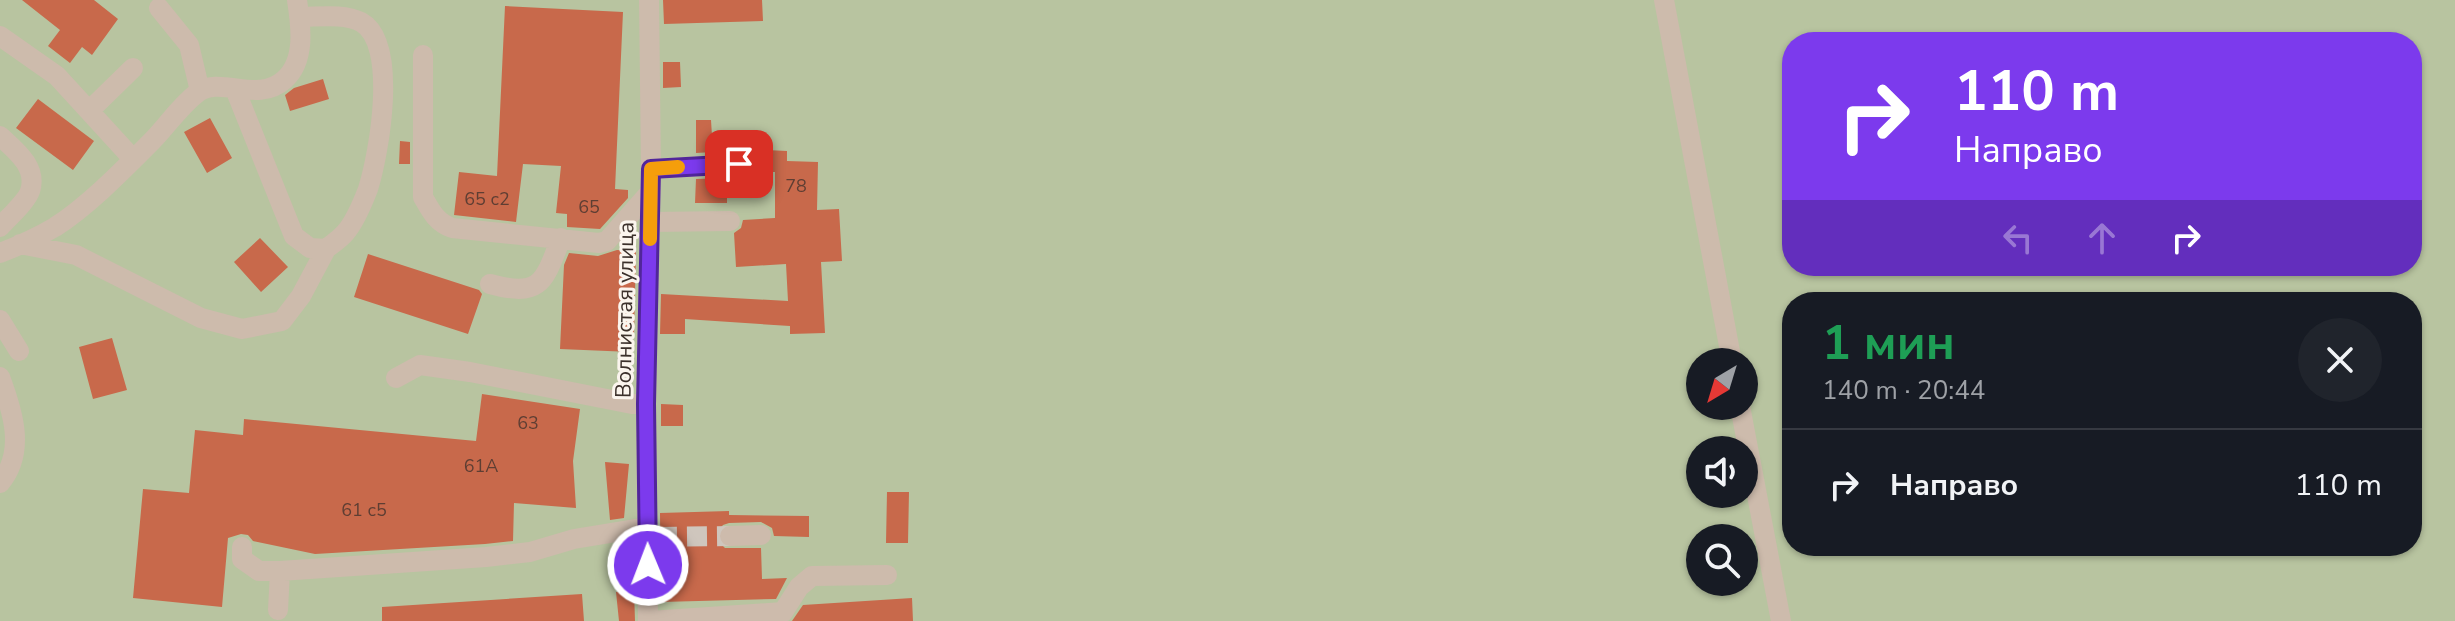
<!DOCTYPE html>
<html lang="ru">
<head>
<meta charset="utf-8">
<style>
  :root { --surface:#171b24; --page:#20242c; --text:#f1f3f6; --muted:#9ea1a6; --line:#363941 }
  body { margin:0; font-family:"Nunito Sans",sans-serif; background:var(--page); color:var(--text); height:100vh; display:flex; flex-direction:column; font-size:30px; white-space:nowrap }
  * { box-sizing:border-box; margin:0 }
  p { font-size:26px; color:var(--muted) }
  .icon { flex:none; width:44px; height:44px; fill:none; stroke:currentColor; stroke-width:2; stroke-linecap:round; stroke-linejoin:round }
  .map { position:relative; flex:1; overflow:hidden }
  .sheet { position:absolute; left:1782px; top:292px; width:640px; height:264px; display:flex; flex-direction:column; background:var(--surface); border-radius:32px; box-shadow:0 2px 6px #0004 }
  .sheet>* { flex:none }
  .hud { position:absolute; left:1782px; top:32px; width:640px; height:244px; border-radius:32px; box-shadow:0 2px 6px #0004; background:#7c3aed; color:#fff; overflow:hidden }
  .needle { width:52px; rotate:218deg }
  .controls { position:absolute; left:1686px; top:348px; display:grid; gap:16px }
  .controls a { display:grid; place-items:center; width:72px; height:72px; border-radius:50%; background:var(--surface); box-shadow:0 2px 6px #0004; font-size:40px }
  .pin { position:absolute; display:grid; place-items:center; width:68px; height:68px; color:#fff; margin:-34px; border-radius:16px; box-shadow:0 4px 12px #0006 }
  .me { position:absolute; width:88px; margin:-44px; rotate:359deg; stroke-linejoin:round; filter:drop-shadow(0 0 6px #0008) }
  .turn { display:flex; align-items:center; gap:28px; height:168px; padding:0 40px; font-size:36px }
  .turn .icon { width:104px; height:104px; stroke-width:2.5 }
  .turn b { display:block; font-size:56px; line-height:68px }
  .lanes { display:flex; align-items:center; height:76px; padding:0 40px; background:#0003; justify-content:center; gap:40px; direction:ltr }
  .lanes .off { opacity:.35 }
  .round { display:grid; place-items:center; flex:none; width:84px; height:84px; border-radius:42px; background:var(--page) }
  .head { display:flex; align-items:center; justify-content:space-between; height:136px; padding:0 40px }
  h1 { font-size:48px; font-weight:700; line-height:60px; color:#1e9e55 }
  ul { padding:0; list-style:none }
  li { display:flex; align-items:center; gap:24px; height:112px; padding:0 40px; border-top:2px solid var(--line) }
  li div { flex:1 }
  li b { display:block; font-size:30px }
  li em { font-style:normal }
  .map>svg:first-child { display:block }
  .green { fill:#b8c4a0; fill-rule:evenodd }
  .building { fill:#c8694b }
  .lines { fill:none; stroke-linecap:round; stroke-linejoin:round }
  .minor-tunnel { stroke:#cfc6bd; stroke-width:20; stroke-dasharray:20 10; stroke-linecap:butt }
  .minor { stroke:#cdbbac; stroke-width:20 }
  .route-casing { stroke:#51269a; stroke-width:20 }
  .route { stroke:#7c3aed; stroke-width:14 }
  .slow { stroke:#f59e0b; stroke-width:14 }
  .labels { text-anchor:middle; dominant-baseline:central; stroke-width:6; stroke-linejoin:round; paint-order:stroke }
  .number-label { font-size:18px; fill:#5e3e33 }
  .street-label { font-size:22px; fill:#3b302b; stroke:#fbf5ee }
</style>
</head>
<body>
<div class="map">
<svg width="2455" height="621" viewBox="0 0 2455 621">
  <rect width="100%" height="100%" fill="#f4ebe1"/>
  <!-- green -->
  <path class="green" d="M 0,0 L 2455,0 L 2455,621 L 0,621 ZM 1792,42 L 2412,42 L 2412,266 L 1792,266 ZM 1792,302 L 2412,302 L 2412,546 L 1792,546 ZM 1700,362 L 1744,362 L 1744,406 L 1700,406 ZM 1700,450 L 1744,450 L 1744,494 L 1700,494 ZM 1700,538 L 1744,538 L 1744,582 L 1700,582 Z"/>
  <!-- building -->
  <path class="building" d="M 22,0 L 94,0 L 118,19 L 92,55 L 82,47 L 70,63 L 48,46 L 60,30 Z
    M 663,0 L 762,0 L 763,21 L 664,24 Z
    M 505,6 L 623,12 L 615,189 L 628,190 L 628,198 L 600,229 L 567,227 L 567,214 L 556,213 L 561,166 L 523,164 L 516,222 L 454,215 L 459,172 L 497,176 Z
    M 663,62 L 680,62 L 681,87 L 663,88 Z
    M 323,79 L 329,99 L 290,111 L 285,95 L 294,88 Z
    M 38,99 L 94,141 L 73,170 L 16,128 Z
    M 210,118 L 232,158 L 207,173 L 184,132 Z
    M 696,120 L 711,120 L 713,152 L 696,153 Z
    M 400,141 L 410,142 L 410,164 L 399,164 Z
    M 766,150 L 787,151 L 787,161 L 818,162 L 817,210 L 839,209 L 842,261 L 821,262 L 825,333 L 790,334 L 790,326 L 685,319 L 685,334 L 660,334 L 661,294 L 788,301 L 786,264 L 736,267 L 734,233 L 741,228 L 743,220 L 775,218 L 775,172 L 766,172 Z
    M 727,178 L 727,203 L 695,203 L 696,179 Z
    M 260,238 L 288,267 L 261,292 L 234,262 Z
    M 617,250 L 636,251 L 634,334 L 632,334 L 631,352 L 560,349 L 564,265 L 569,253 L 598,256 Z
    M 368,254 L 479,290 L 482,294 L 468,334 L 354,297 Z
    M 112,338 L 127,390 L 93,399 L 79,347 Z
    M 482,394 L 580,409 L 573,461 L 576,508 L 514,503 L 513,541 L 485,544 L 315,554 L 253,541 L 248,535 L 241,534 L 228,538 L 222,607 L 133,598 L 143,489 L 189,493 L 195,430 L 243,435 L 244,419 L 476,441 Z
    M 661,404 L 683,405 L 683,426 L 661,426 Z
    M 605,462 L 629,464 L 624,518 L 610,520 Z
    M 887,492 L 909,492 L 908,543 L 886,543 Z
    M 729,511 L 729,515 L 809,516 L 809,537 L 774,536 L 772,528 L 761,522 L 729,523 L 723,525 L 718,531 L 719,542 L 725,548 L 761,548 L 762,579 L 787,578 L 776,599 L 661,602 L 660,513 Z
    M 634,590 L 635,621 L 619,621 L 616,592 Z
    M 582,594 L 584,621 L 382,621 L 382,607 Z
    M 912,598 L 913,621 L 792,621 L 803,605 Z"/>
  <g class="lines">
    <!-- minor-tunnel -->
    <path class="minor-tunnel" d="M 657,537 L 730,536"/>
    <!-- minor -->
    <path class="minor" d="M 1664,0 L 1732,362
      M 159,8 L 189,45 L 200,91
      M 0,36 L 57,76 L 133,159
      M 423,55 L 423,197 C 431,211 436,222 452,228 L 599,243 L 607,241 L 651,191
      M 235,89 L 294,236 L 310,248 L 326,249 C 332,244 340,239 345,233 C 354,223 363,202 368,189 C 379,154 399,43 361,22 C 343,13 319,17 299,17
      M 90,110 L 133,68
      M 0,136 C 15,150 38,167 30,191 C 27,201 7,219 0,227
      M 651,169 L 739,164
      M 651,222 L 730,221
      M 20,244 L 76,255 L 201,318 L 242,329 L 282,321 L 301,296 L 326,249
      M 0,253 C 18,246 38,237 55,227 C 88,206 123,170 151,142 C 167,126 179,107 197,93 C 220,75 257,104 284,80 C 306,61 301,26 297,0
      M 490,284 C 541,298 544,282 561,238
      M 0,320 L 19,351
      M 0,377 C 13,412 26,452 0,483
      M 396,378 L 420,365 L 470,372 L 632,404 L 646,404
      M 1740,406 L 1781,621
      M 730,536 L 761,535
      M 242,547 L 242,559 L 259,571 L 280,571
      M 278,610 L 280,571 L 486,557 L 530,552 L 574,539 L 647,527
      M 648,621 L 646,404 L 651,169 L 649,0
      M 649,621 L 783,612 L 799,587 L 812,576 L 887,575"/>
  </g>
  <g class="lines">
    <!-- route casing -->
    <g class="route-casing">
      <path id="route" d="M 648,565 L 646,404 L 651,169 L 739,164"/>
    </g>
    <!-- route -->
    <use href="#route" class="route"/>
    <!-- slow -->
    <path class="slow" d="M 650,239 L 651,169 L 678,167"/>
  </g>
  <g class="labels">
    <!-- number labels -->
    <g class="number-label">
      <text x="796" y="186">78</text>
      <text x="487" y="199">65 с2</text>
      <text x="589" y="207">65</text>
      <text x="528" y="423">63</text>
      <text x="481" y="466">61А</text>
      <text x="364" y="510">61 с5</text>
    </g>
    <!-- street labels -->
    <g class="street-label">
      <text transform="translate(625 310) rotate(-89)">Волнистая улица</text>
    </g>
  </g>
</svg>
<div class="controls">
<a><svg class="needle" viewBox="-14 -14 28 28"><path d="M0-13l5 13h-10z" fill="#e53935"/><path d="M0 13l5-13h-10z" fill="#9ea1a6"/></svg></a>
<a><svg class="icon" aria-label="sound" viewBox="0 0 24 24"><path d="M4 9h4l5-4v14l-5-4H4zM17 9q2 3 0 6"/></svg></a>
<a><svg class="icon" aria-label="search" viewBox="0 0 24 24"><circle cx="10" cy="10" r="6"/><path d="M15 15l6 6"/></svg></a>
</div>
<div class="pin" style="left:739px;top:164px;background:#d93025"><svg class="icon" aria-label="arrive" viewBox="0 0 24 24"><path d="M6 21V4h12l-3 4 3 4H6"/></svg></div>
<svg class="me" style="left:648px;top:565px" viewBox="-20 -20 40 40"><circle r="17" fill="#7c3aed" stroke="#fff" stroke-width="3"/><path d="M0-11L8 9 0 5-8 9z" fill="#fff"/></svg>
<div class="hud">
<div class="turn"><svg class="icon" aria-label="right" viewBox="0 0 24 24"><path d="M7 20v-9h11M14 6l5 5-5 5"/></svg><div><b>110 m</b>Направо</div></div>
<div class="lanes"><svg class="icon off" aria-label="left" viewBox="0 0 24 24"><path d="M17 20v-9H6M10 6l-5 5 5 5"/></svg><svg class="icon off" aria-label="ahead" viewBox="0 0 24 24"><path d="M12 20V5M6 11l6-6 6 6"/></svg><svg class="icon" aria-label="right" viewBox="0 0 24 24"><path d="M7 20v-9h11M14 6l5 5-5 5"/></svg></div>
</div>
<section class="sheet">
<div class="head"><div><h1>1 мин</h1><p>140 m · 20:44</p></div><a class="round"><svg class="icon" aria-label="close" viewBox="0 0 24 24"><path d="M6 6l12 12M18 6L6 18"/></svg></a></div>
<ul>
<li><svg class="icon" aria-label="right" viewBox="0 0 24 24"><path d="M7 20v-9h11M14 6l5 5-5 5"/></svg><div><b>Направо</b></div><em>110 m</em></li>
</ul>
</section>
</div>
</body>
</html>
